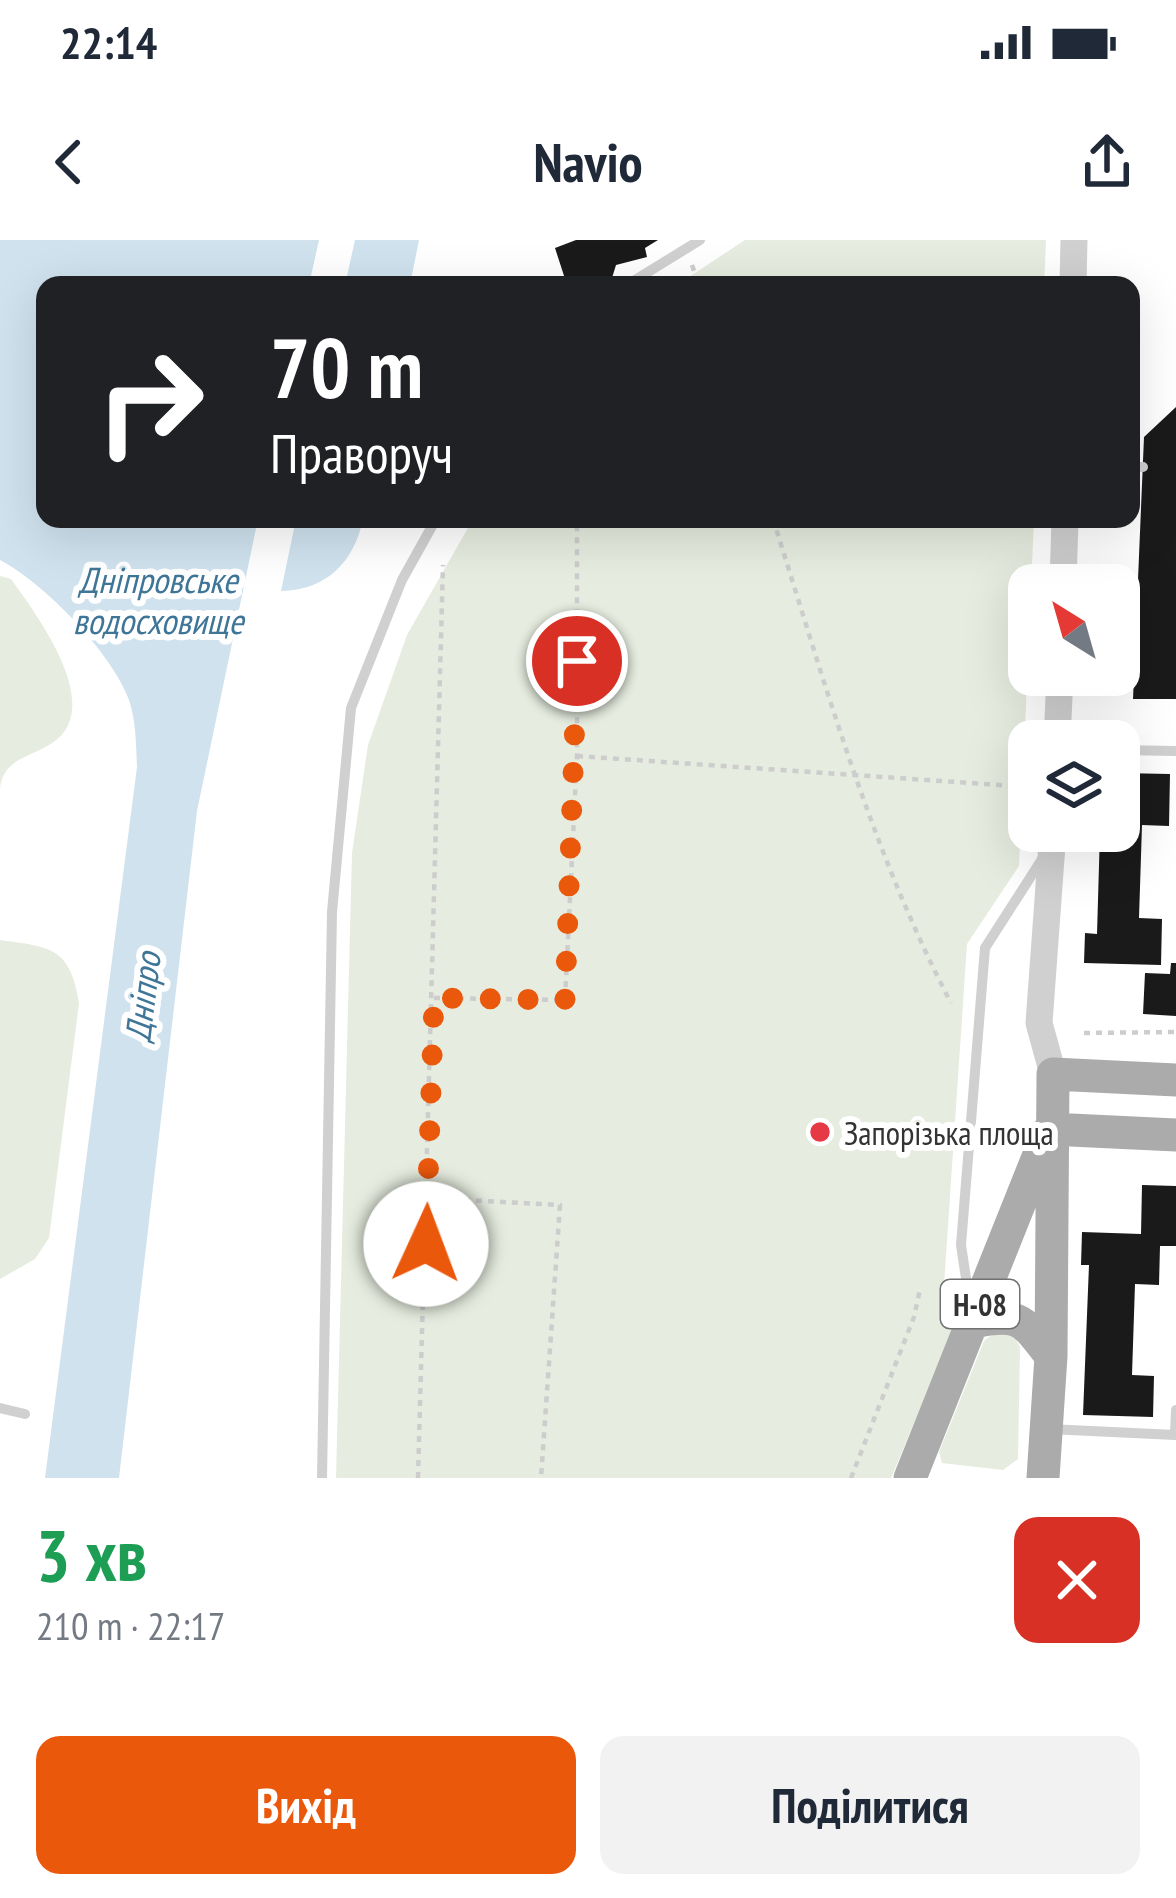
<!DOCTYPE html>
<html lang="uk">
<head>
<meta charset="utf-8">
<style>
  :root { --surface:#fff; --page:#f2f2f3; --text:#1f2937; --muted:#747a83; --accent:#ea580c }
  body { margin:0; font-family:"PT Sans Narrow",sans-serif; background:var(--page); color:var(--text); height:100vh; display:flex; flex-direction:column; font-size:45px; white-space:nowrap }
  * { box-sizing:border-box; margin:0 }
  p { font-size:39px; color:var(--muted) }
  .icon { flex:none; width:66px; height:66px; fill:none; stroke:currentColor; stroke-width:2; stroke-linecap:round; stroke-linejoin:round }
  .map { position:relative; height:1238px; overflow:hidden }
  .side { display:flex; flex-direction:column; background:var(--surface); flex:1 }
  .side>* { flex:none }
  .top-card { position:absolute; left:36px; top:36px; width:1104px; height:252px; border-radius:24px; box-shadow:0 12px 48px #0002; background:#202124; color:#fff; overflow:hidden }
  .needle { width:78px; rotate:323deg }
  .controls { position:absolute; left:1008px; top:324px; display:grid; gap:24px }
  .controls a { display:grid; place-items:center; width:132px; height:132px; border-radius:24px; background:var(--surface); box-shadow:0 12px 48px #0002; font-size:60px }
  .pin { position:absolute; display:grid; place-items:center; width:102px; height:102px; color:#fff; margin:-51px; border:6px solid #fff; border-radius:50%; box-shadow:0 3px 12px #0007 }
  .me { position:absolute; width:132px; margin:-66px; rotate:2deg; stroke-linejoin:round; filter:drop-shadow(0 0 9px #0008) }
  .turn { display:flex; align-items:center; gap:42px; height:252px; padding:0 36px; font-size:54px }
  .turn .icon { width:156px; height:156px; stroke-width:2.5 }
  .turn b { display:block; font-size:84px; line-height:102px }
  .round { display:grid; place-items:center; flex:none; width:126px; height:126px; border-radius:24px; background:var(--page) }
  .headline { display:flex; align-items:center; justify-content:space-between; height:204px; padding:0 36px }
  h1 { font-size:72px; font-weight:700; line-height:90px; color:#1e9e55 }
  .primary-button { display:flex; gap:24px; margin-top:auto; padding:24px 36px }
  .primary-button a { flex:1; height:138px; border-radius:24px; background:var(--accent); color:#fff; font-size:48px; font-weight:700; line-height:138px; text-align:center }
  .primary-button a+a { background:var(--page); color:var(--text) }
  .status { display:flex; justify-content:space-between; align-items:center; height:84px; padding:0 60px; background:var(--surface); direction:ltr }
  .status svg { height:33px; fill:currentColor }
  header { display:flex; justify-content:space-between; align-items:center; height:156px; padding:0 36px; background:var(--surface); font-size:54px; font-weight:700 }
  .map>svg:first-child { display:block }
  .green { fill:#e6ecdf }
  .water { fill:#cfe2ee }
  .building { fill:#1a1a1a }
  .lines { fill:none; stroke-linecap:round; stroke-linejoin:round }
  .path { stroke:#cdcdcd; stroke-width:4.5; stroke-dasharray:6 6; stroke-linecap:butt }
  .service { stroke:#d0d0d0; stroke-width:10 }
  .tertiary { stroke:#d0d0d0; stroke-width:27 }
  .primary { stroke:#ababab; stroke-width:33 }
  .route { stroke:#ea580c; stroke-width:21; stroke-dasharray:0 37.8 }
  .poi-dot { fill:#e63946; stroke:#fff; stroke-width:4.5 }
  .labels { text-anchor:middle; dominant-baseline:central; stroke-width:12; stroke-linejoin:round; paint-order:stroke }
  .shield { fill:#fff; stroke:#707070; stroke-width:3 }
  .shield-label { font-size:30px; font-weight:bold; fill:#333 }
  .poi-label { font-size:33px; fill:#333; stroke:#fff; text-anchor:start }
  .water-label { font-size:36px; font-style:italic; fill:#3f7597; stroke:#fff }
</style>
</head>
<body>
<div class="status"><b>22:14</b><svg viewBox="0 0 49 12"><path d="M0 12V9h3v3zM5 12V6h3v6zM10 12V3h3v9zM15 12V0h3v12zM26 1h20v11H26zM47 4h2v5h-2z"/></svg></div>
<header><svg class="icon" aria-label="back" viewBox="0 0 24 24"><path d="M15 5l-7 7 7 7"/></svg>Navio<svg class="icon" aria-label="share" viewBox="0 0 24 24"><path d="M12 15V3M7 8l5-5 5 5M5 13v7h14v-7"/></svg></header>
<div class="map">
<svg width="1176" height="1238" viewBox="0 0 1176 1238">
  <rect width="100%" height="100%" fill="#fff"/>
  <!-- green -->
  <path class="green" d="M 745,0 L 1046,0 L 1044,45 L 677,45 Z
    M 473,279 L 1034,279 L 1019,626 L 967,704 L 944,1045 L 960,1073 L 891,1238 L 336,1238 L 352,613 L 368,505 L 407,395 Z
    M 0,336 L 11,339 C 36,374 107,467 52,503 C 30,518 3,518 0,549 Z
    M 0,700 C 51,707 70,707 79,763 L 49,998 L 35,1019 L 0,1039 Z
    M 997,1091 L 1013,1093 L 1020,1107 L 1018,1219 L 1003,1230 L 942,1223 L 939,1212 L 984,1101 Z"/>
  <!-- water -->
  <path class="water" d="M 0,0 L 319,0 L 309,45 L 45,45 L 45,279 L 258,279 L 197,571 L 119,1238 L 45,1238 L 137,527 C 136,504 136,481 129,460 C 113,414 43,342 0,320 Z
    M 355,0 L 419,0 L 410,45 L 345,45 Z
    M 296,279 L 363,279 C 354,322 327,350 281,351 Z"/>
  <!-- building -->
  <path class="building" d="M 576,0 L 658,0 L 645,8 L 647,17 L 616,25 L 612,38 L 598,45 L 567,45 L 555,8 Z
    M 1176,167 L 1176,459 L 1133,459 L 1144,197 Z
    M 1119,533 L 1170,534 L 1169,586 L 1142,585 L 1139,678 L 1162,679 L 1161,725 L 1084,723 L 1085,693 L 1097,694 L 1100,591 L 1119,591 Z
    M 1171,723 L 1176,723 L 1176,776 L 1143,774 L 1145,733 L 1170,734 Z
    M 1142,945 L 1176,946 L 1176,1006 L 1160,1006 L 1159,1045 L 1135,1044 L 1132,1135 L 1154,1136 L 1153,1177 L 1083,1175 L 1089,1025 L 1081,1025 L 1082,992 L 1141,994 Z"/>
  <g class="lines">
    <!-- path -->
    <path class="path" d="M 692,25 L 699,45
      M 773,279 C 825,443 871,610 951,763
      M 577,516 L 1029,547
      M 434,758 L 565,760 L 577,516 L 577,279
      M 1084,793 L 1176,792
      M 428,958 L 560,965 L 541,1238
      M 418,1238 L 443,325
      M 851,1238 L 914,1077 L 920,1049"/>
    <!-- service -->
    <path class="service" d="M 627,45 L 700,0
      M 1131,227 L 1143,227
      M 1119,510 L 1176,511
      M 969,1058 L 961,1005 L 985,708 L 1044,616
      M 0,1168 L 25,1174
      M 1049,1189 L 1175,1195 L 1176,1170
      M 322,1238 L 332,672 L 351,468 L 402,340 L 436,279"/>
    <!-- tertiary -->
    <path class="tertiary" d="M 1073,45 L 1074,0
      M 1063,345 L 1065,279
      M 1057,501 L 1060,435
      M 1053,834 L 1039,783 L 1053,591"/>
    <!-- primary -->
    <path class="primary" d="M 1050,889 L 1176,895
      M 973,1082 C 1020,1072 1023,1080 1051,1116
      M 910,1238 L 1042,907
      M 1043,1238 L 1051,1116 L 1053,834 L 1176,840"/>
  </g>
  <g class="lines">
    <!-- route -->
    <path class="route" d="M 426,1004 L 434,758 L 565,760 L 577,421"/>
  </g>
  <!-- markers -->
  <circle class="poi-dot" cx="820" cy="892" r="12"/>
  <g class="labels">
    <!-- shield labels -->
    <rect class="shield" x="941" y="1040" width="78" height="48" rx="9"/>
    <g class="shield-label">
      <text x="980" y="1064">Н-08</text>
    </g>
    <!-- poi labels -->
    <g class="poi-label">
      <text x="844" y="892">Запорізька площа</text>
    </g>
    <!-- water labels -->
    <g class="water-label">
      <text x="158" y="339">Дніпровське<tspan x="158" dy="41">водосховище</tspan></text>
      <text transform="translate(142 757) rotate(-83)">Дніпро</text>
    </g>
  </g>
</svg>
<div class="controls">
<a><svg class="needle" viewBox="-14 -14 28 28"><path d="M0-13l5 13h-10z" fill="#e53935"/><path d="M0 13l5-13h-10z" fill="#747a83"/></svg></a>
<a><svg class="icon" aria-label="layers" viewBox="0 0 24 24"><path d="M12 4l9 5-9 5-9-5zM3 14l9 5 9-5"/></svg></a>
</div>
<div class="pin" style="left:577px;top:421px;background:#d93025"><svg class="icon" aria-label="arrive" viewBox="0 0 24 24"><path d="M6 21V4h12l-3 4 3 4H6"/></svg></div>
<svg class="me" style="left:426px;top:1004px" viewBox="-20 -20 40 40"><circle r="19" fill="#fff"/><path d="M0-13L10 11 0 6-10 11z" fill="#ea580c"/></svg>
<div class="top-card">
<div class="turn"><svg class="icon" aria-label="right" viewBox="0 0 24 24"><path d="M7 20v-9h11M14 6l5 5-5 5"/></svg><div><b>70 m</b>Праворуч</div></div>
</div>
</div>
<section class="side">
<div class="headline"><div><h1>3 хв</h1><p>210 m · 22:17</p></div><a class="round" style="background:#d93025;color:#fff"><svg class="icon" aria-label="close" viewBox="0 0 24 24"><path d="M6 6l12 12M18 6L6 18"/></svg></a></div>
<div class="primary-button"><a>Вихід</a><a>Поділитися</a></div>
</section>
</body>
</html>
